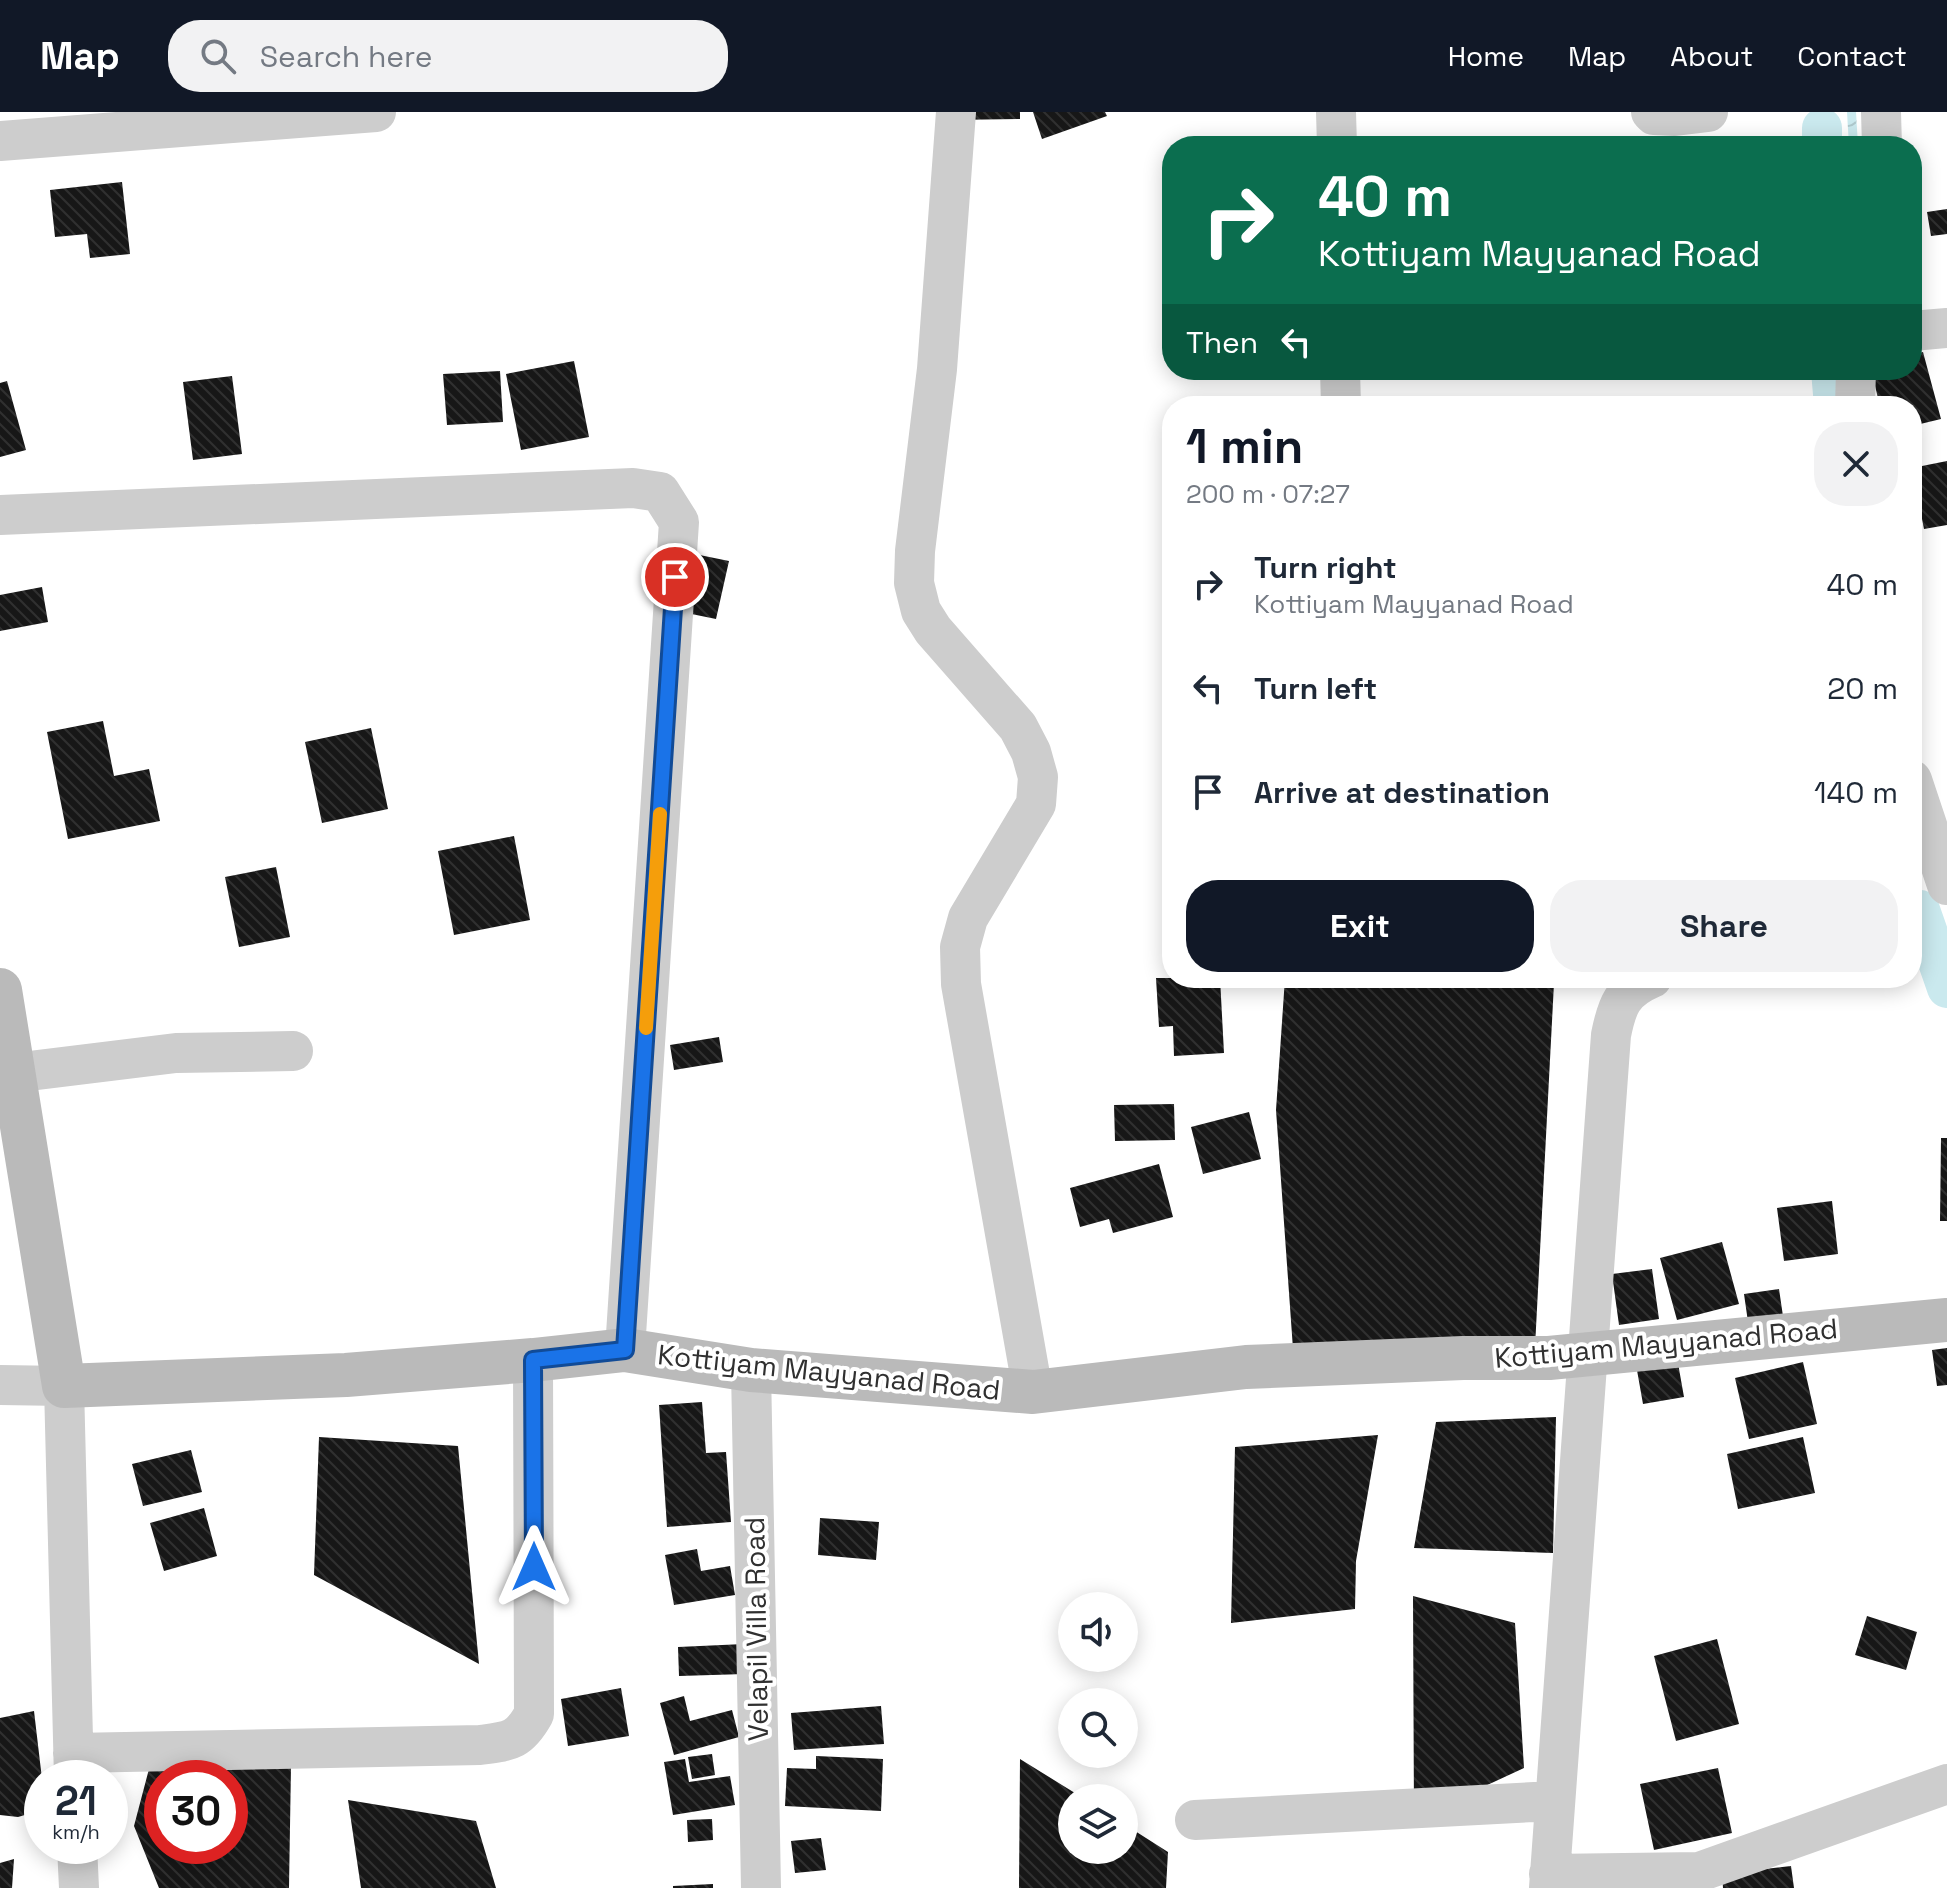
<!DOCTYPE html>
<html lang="en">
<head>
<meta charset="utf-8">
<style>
  :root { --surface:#fff; --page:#f2f2f3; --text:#1f2937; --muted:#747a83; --accent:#111827 }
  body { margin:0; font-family:"Space Grotesk",sans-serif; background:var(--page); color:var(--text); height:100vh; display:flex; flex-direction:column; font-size:30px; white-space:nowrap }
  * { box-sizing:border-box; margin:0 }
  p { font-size:26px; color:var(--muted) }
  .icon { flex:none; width:44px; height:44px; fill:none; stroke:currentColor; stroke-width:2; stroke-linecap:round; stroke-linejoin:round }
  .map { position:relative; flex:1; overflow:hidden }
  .sheet { position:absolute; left:1162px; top:284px; width:760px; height:592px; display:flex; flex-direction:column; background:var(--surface); border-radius:32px; box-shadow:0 4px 20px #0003 }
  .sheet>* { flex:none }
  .top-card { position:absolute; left:1162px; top:24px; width:760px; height:244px; border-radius:32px; box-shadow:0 4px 20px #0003; background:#0b6e4f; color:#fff; overflow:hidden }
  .tools { position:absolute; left:1058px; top:1480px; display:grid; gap:16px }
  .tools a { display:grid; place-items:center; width:80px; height:80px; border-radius:50%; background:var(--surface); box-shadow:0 4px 20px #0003; font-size:40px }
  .speed { position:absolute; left:24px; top:1648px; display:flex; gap:16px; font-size:40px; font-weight:700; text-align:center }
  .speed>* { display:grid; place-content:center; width:104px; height:104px; border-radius:50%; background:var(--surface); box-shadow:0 4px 20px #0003; line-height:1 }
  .speed small { font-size:20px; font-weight:400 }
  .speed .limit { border:12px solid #d22; background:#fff; color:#111 }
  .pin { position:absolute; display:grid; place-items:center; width:68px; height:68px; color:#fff; margin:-34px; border:4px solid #fff; border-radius:50%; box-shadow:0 2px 8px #0007 }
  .me { position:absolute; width:88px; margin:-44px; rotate:0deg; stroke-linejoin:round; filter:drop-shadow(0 0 6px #0008) }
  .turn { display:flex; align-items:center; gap:28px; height:168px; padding:0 24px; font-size:36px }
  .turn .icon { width:104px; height:104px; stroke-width:2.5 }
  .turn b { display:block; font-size:56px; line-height:68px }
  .then { display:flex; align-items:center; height:76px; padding:0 24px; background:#0003; gap:16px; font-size:30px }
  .round { display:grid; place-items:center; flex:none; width:84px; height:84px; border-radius:32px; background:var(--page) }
  .head { display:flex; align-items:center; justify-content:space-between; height:136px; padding:0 24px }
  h1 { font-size:48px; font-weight:700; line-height:60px; color:var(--accent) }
  .cta { display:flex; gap:16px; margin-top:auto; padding:16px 24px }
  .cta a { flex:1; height:92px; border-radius:32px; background:var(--accent); color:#fff; font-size:32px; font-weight:700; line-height:92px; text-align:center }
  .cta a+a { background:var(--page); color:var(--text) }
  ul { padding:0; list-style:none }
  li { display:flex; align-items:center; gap:24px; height:104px; padding:0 24px }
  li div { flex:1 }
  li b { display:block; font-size:30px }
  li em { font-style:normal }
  header { display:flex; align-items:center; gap:48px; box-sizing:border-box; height:112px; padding:0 40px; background:var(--accent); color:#fff }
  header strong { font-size:38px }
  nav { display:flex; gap:44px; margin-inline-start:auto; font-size:28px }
  .search { width:560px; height:72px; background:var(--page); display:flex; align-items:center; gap:20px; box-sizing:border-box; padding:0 28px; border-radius:32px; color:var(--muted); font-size:30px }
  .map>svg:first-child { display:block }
  .water { fill:url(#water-waves) }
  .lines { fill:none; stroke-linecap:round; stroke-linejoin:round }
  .canal { stroke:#cae9ee; stroke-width:40 }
  .building { fill:url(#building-back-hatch); fill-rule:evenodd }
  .street { stroke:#cdcdcd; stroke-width:40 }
  .secondary { stroke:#bababa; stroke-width:44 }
  .route-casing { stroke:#114b97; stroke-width:20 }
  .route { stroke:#1a73e8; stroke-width:14 }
  .slow { stroke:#f59e0b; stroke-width:14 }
  .labels { text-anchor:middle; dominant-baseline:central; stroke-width:8; stroke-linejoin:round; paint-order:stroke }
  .street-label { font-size:28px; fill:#303030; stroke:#fff }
</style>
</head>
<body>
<header>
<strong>Map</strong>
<div class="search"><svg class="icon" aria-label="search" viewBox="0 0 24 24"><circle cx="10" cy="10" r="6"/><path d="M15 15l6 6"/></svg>Search here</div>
<nav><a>Home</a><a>Map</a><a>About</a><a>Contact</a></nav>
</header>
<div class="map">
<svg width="1947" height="1776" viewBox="0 0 1947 1776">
  <defs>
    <pattern id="water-waves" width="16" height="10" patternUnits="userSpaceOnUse" patternTransform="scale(2)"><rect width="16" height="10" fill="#cae9ee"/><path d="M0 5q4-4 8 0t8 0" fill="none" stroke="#aec8cc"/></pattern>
    <pattern id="building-back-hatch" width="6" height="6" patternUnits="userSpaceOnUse" patternTransform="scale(2)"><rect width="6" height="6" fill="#171717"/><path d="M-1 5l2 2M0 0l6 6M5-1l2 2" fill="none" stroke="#303030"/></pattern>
  </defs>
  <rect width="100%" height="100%" fill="#fff"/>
  <!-- water -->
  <path class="water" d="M 1847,0 L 1856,0 L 1858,34 L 1849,34 Z"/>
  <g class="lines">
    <!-- canal -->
    <path class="canal" d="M 1822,34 L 1822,16
      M 1831,258 L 1834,294
      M 1920,798 L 1947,876"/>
  </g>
  <!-- building -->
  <path class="building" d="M 951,0 L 1020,0 L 1020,7 L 951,8 Z
    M 1033,0 L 1105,0 L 1107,4 L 1042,27 Z
    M 122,70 L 130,142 L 90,146 L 87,122 L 55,125 L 50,78 Z
    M 1947,97 L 1947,122 L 1931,124 L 1927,100 Z
    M 1923,240 L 1941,307 L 1912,314 L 1912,294 L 1880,294 L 1871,258 L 1912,258 L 1912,243 Z
    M 574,249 L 589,325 L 521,338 L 506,262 Z
    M 500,259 L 503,310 L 447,313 L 443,262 Z
    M 232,264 L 242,342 L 193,348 L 183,270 Z
    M 7,269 L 26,338 L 0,345 L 0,271 Z
    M 1947,349 L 1947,413 L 1924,417 L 1912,356 Z
    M 675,438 L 729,449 L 716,507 L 662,496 Z
    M 42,475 L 48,510 L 0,519 L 0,483 Z
    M 103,609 L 114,664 L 149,657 L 160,709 L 68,727 L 47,620 Z
    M 371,616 L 388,697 L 322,711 L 305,630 Z
    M 514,724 L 530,808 L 454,823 L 438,739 Z
    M 276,755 L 290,825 L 239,835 L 225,765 Z
    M 1156,866 L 1220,866 L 1224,941 L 1174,944 L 1173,914 L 1159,915 Z
    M 1285,866 L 1552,866 L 1554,871 L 1535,1235 L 1294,1251 L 1276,998 Z
    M 719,925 L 723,950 L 674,958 L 670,933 Z
    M 1174,992 L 1175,1028 L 1115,1029 L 1114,993 Z
    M 1249,1000 L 1261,1047 L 1203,1062 L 1191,1015 Z
    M 1941,1026 L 1947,1026 L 1947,1109 L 1940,1109 Z
    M 1159,1052 L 1173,1105 L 1113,1121 L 1109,1107 L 1080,1115 L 1070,1076 Z
    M 1832,1089 L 1838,1142 L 1784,1149 L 1777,1096 Z
    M 1722,1130 L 1739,1192 L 1677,1208 L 1660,1146 Z
    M 1652,1157 L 1659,1207 L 1619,1213 L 1612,1162 Z
    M 1779,1177 L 1784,1211 L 1749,1217 L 1744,1182 Z
    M 1947,1236 L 1947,1273 L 1937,1274 L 1932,1238 Z
    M 1676,1240 L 1684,1285 L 1643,1292 L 1635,1247 Z
    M 1803,1250 L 1817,1312 L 1749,1327 L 1735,1266 Z
    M 702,1290 L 706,1341 L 726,1340 L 731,1410 L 667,1415 L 659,1293 Z
    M 1556,1305 L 1553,1441 L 1414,1436 L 1436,1310 Z
    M 1378,1323 L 1356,1449 L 1355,1497 L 1231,1511 L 1235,1335 Z
    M 319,1325 L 458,1334 L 479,1552 L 314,1463 Z
    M 1803,1325 L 1815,1381 L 1738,1397 L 1727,1342 Z
    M 191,1338 L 202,1380 L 143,1394 L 132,1352 Z
    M 204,1396 L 217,1444 L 164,1459 L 150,1411 Z
    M 820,1406 L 879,1410 L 876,1448 L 818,1443 Z
    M 697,1437 L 701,1459 L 730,1454 L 735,1483 L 674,1493 L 665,1443 Z
    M 1413,1484 L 1515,1511 L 1524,1656 L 1414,1707 Z
    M 1867,1504 L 1917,1520 L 1906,1558 L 1855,1543 Z
    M 1717,1527 L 1739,1612 L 1676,1629 L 1654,1544 Z
    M 744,1532 L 745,1562 L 679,1564 L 678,1535 Z
    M 621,1576 L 629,1624 L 568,1634 L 561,1587 Z
    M 684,1584 L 690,1609 L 732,1598 L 739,1625 L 674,1643 L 660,1591 Z
    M 881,1594 L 884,1632 L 794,1638 L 791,1601 Z
    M 34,1599 L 42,1667 L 42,1698 L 18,1705 L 0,1703 L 0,1606 Z
    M 712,1642 L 715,1663 L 692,1667 L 688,1645 Z
    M 816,1644 L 883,1647 L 881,1699 L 785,1694 L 787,1656 L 816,1657 Z
    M 685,1647 L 689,1670 L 730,1664 L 735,1693 L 673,1703 L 664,1650 Z
    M 1020,1647 L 1083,1686 L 1072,1686 L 1072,1738 L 1124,1738 L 1124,1712 L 1168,1740 L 1166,1776 L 1019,1776 Z
    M 291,1654 L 289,1776 L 159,1776 L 134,1714 L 149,1657 ZM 162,1666 L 230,1666 L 230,1734 L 162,1734 Z
    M 1718,1656 L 1732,1721 L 1654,1738 L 1640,1672 Z
    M 348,1688 L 476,1709 L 496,1776 L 361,1776 Z
    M 712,1707 L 713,1728 L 688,1730 L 687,1708 Z
    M 821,1726 L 826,1758 L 795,1761 L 791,1729 Z
    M 14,1747 L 12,1776 L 0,1776 L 0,1751 Z
    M 1791,1754 L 1794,1776 L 1723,1776 L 1722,1762 Z
    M 713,1772 L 713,1776 L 673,1776 L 673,1774 Z"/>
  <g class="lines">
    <!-- street -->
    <path class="street" d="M 956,0 L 937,257 L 915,439 L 914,471 L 921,499 L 933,518 L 1018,615 L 1031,640 L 1038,665 L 1036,692 L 968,806 L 960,835 L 961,872 L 1033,1280
      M 1336,0 L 1337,34
      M 1651,0 L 1654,3 L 1675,4 L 1708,0
      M 1881,0 L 1882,34
      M 0,29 L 376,0
      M 1912,219 L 1947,216
      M 1340,258 L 1341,294
      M 1855,294 L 1856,258
      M 0,403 L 633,376 L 660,380 L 679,410 L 625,1238
      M 1912,668 L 1947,773
      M 13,961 L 176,941 L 293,939
      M 751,1258 L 761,1776
      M 0,1273 L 64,1274 L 74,1666
      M 73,1641 L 480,1633 C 510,1629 519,1629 534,1602 L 533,1248
      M 1195,1708 L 1554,1689
      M 77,1734 L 79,1776
      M 1549,1762 L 1699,1760 L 1947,1672
      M 1549,1776 L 1611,923 C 1617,893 1622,879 1652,866"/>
    <!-- secondary -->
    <path class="secondary" d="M 0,878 L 64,1274 L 346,1263 L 533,1248 L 625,1238 L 751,1258 L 1033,1280 L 1246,1255 L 1463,1246 L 1549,1246 L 1947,1208"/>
  </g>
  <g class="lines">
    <!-- route casing -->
    <g class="route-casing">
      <path id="route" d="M 534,1455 L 533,1248 L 625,1238 L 675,465"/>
    </g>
    <!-- route -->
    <use href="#route" class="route"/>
    <!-- slow -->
    <path class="slow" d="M 646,916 L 660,702"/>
  </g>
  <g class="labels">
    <!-- street labels -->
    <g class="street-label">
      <text transform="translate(1666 1231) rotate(-5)">Kottiyam Mayyanad Road</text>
      <text transform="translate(829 1260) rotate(6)">Kottiyam Mayyanad Road</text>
      <text transform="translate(756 1517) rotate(-91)">Velapil Villa Road</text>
    </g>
  </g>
</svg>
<div class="tools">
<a><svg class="icon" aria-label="sound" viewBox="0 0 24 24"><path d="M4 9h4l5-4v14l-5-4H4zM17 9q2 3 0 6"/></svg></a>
<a><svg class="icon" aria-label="search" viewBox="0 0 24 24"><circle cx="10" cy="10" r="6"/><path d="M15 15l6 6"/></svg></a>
<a><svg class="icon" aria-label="layers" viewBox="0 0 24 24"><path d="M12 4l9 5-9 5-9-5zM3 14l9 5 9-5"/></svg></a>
</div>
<div class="speed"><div>21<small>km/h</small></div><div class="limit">30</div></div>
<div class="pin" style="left:675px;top:465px;background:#d93025"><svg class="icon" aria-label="arrive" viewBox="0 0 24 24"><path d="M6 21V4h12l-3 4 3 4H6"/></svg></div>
<svg class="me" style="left:534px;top:1455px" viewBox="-20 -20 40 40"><path d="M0-17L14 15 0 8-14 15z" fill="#1a73e8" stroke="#fff" stroke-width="4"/></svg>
<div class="top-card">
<div class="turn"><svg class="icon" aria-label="right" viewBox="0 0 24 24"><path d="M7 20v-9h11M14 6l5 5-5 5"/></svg><div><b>40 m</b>Kottiyam Mayyanad Road</div></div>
<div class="then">Then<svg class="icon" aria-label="left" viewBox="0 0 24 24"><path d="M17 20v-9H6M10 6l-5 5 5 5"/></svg></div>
</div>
<section class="sheet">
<div class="head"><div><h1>1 min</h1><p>200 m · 07:27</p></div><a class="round"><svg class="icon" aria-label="close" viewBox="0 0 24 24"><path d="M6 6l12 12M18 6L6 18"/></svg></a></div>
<ul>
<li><svg class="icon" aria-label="right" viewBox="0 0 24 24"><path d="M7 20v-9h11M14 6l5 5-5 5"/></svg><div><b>Turn right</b><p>Kottiyam Mayyanad Road</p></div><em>40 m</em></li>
<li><svg class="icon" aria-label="left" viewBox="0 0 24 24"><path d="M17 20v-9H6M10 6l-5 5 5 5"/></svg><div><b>Turn left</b></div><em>20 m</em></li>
<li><svg class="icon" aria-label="arrive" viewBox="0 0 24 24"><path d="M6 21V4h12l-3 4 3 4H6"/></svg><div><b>Arrive at destination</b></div><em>140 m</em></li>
</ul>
<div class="cta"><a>Exit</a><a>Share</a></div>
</section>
</div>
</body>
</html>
